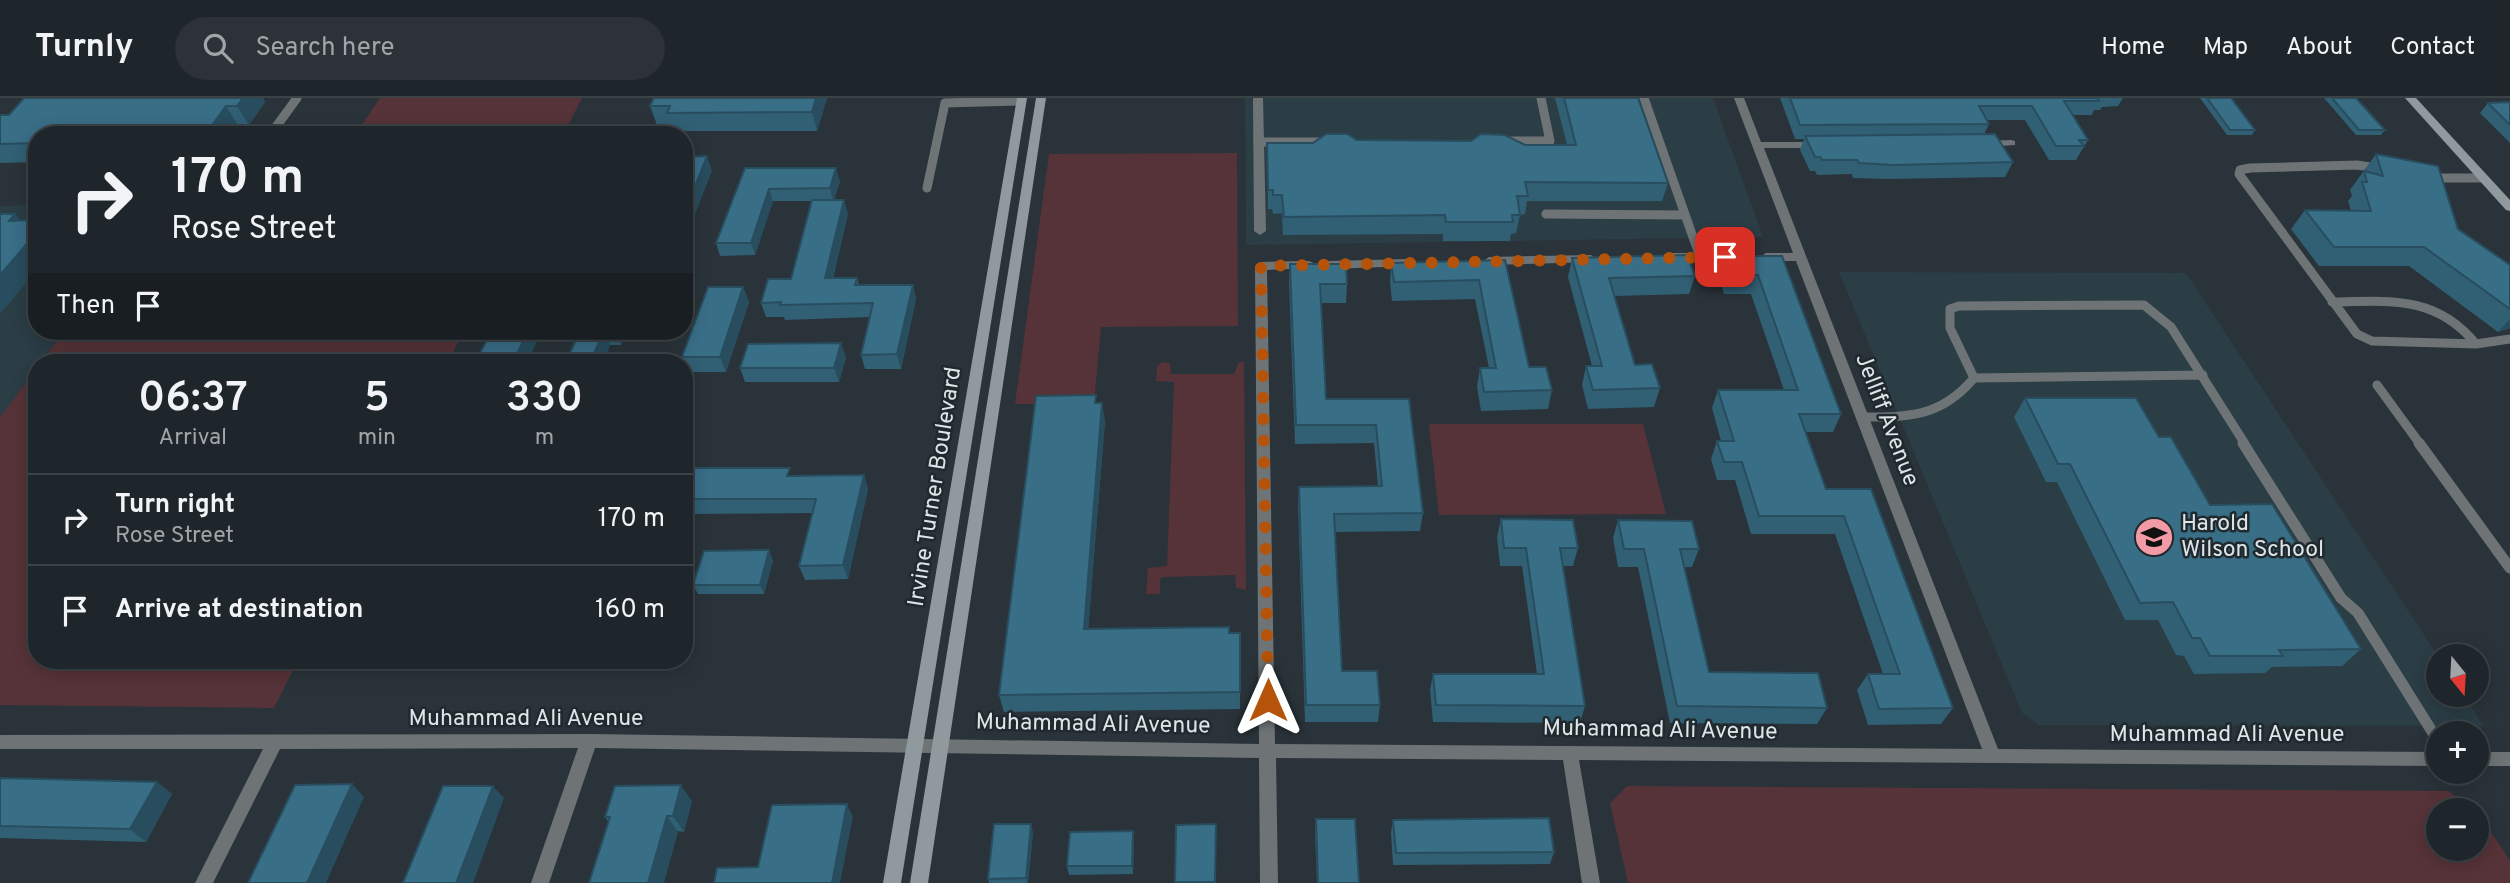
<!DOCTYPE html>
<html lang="en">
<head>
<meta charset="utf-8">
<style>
  :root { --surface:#1f262b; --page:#2c3237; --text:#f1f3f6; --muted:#a1a5a9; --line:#3c4347 }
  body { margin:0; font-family:Overpass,sans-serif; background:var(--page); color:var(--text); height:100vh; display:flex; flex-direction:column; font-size:26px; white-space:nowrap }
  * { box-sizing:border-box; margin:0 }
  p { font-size:23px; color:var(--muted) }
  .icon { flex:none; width:38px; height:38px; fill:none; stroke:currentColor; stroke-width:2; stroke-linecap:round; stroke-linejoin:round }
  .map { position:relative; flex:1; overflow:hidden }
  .side { position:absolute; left:28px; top:256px; width:665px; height:315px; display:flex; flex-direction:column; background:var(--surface); border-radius:28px; box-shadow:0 4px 18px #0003,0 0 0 2px var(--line) }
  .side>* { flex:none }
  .hud { position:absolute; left:28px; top:28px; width:665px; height:214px; border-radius:28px; box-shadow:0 4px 18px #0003,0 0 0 2px var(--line); background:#1f262b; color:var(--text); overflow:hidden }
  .needle { width:46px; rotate:162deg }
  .fabs { position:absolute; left:2426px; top:546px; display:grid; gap:14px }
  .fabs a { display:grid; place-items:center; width:63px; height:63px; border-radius:50%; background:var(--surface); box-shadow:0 4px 18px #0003,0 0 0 2px var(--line); font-size:35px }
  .pin { position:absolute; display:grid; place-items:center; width:60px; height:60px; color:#fff; margin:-30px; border-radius:14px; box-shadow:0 4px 10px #0006 }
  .me { position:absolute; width:77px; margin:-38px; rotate:0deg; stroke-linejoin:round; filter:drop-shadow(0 0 5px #0008) }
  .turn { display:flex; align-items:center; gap:24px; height:147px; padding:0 28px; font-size:32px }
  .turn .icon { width:91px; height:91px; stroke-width:2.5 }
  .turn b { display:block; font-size:49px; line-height:60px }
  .then { display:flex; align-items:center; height:66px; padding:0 28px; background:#0003; gap:14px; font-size:26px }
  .eta { display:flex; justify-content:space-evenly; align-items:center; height:119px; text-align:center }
  .eta b { font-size:42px; font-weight:600; line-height:49px }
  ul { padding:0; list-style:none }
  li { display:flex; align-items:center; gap:21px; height:91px; padding:0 28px; border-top:2px solid var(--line) }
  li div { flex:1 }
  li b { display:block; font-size:26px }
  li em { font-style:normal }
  header { display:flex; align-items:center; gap:42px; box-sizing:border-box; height:98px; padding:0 35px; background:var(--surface); border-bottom:2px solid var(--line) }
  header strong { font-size:33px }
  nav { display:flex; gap:38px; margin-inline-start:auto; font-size:24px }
  .search { width:490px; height:63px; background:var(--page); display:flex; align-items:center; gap:18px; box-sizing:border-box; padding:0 24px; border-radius:38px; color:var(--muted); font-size:26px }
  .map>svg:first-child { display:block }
  .built { fill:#2b3d45 }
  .green { fill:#563338; fill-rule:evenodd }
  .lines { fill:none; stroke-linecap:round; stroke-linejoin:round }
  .lane-far1 { stroke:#6e7476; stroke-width:9 }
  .lane { stroke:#6e7476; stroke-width:11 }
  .street { fill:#6e7476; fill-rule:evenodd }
  .secondary { fill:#90999d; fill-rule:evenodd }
  .wall { fill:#315f74 }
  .shaded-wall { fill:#284d5e }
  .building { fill:#396e87; stroke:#284d5e; stroke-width:2 }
  .route { stroke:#b45309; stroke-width:12; stroke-dasharray:0 21.6 }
  .labels { text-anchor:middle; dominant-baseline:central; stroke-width:5; stroke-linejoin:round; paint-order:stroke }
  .street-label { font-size:23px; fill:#dee5e8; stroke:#1f292e }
  .poi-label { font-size:23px; fill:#dee5e8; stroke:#1f292e; text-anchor:start }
</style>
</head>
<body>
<header>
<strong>Turnly</strong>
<div class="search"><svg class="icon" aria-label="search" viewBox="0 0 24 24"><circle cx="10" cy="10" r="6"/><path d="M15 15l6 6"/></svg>Search here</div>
<nav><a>Home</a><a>Map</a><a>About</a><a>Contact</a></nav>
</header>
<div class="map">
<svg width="2510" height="785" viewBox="0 0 2510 785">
  <rect width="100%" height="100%" fill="#293339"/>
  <!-- built -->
  <path class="built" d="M 1245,0 L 1713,0 L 1763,139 L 1246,147 Z
    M 37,107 L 37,233 L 64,233 L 41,264 L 37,264 L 37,270 L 0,319 L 0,108 Z
    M 1839,174 L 2186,175 L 2438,558 L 2438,597 L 2463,597 L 2484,628 L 2039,627 L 2022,615 Z"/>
  <!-- green -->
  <path class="green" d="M 380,0 L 582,0 L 563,37 L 355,37 Z
    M 1237,55 L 1238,228 L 1101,229 L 1094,306 L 1015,306 L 1049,56 Z
    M 64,233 L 464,233 L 448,264 L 41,264 Z
    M 1162,264 L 1170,265 L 1171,276 L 1234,276 L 1239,264 L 1244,264 L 1246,492 L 1236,490 L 1235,477 L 1164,479 L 1160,481 L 1160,496 L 1146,496 L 1148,470 L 1167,468 L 1174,284 L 1156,283 L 1157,268 Z
    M 37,270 L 37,562 L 298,562 L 274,610 L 0,607 L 0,319 Z
    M 1429,326 L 1643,326 L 1666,416 L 1439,417 Z
    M 1627,688 L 2448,693 L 2476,711 L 2510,763 L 2510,785 L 1628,785 L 1610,705 ZM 2438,712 L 2476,712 L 2476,751 L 2438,751 Z"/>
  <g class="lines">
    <!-- lane-far1 -->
    <path class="lane-far1" d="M 1644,0 L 1700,159
      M 270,37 L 297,0
      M 1506,43 L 1550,43 L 1541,0
      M 1258,44 L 1328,44
      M 2382,71 L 2357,67 L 2250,70 L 2240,72 L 2239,76 L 2357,236 L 2372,243 L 2476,246 L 2510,241
      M 2429,80 L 2482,80
      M 927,90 L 945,5 L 1021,3
      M 1546,116 L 1685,117
      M 2332,204 C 2390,203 2436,197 2476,246
      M 1974,280 L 2203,277
      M 2377,287 L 2420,346
      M 1862,319 C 1910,319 1941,319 1974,280 L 1950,230 L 1950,211 L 1959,208 L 2144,207 L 2171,229 L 2245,346"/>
    <!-- lane -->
    <path class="lane" d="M 2243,345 L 2341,500 L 2358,515 L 2438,643
      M 2419,345 L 2510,470"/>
    <!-- street -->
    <path class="street" d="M 1253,0 L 1263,0 L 1266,133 L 1260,137 L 1254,133 Z
      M 1734,0 L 1744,0 L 1761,44 L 1821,44 L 1827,47 L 1821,50 L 1764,50 L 1998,651 L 2438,654 L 2438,668 L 1579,662 L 1600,785 L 1582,785 L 1563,662 L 1276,660 L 1278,785 L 1260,785 L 1259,660 L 595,650 L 549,785 L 531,785 L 578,650 L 280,651 L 213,785 L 195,785 L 263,651 L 0,651 L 0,637 L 589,636 L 1259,646 L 1255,168 L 1261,164 L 1308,163 L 1312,164 L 1314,167 L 1312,170 L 1267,172 L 1275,646 L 1982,651 L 1796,163 L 1766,163 L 1760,159 L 1766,155 L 1793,155 Z
      M 2011,42 L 2015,43 L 2015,47 L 1985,49 L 1979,46 L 1985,43 Z
      M 1671,155 L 1742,155 L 1748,159 L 1742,163 L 1667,162 L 1665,159 Z
      M 1591,157 L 1597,161 L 1595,164 L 1489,167 L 1483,163 L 1489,159 Z
      M 1409,161 L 1413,162 L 1415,165 L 1413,168 L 1328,171 L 1322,167 L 1328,163 Z
      M 2476,654 L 2510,654 L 2510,668 L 2476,668 Z"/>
    <!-- secondary -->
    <path class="secondary" d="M 1017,0 L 1027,0 L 901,785 L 883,785 Z
      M 1036,0 L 1046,0 L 928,785 L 910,785 Z
      M 2405,0 L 2416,0 L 2510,102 L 2510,113 L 2506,112 Z"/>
  </g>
  <!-- wall -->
  <path class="wall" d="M 24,0 L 263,0 L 265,4 L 249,27 L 37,37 L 37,64 L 0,65 L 0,17 L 9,17 Z
    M 654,0 L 827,0 L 817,33 L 674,33 L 672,27 L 657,27 L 650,8 Z
    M 1555,0 L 1638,0 L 1668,85 L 1662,103 L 1527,103 L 1525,116 L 1520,117 L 1516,135 L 1511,136 L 1510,143 L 1443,143 L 1443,136 L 1283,137 L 1282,115 L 1273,116 L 1272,111 L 1268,111 L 1267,45 L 1313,45 L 1357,42 L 1567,47 Z
    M 1780,0 L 2123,0 L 2118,8 L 2102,9 L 2100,12 L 2094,12 L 2092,17 L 2072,17 L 2088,42 L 2076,62 L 2049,62 L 2025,22 L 1987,22 L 1989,26 L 1984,36 L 2013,64 L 2005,79 L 1888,81 L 1853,80 L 1852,76 L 1817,77 L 1815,73 L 1810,73 L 1800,52 L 1804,41 L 1795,41 Z
    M 2200,0 L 2231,0 L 2255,32 L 2252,37 L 2227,37 Z
    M 2324,0 L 2356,0 L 2385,32 L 2381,37 L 2356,37 Z
    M 2510,4 L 2510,45 L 2480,15 L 2488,5 Z
    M 2376,56 L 2458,131 L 2510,167 L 2510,230 L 2498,234 L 2409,168 L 2319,168 L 2291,131 L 2305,112 L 2351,113 L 2348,103 L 2352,98 L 2350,92 Z
    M 745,70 L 840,83 L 834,102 L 848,116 L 833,180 L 857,180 L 859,187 L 913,187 L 916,201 L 901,271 L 865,271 L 861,257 L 870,219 L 785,222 L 784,219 L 766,219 L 761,205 L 791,181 L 811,103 L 773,103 L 755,157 L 720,158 L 716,145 Z
    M 1724,158 L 1782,158 L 1841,316 L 1833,334 L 1806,334 L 1826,391 L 1871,391 L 1953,610 L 1941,626 L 1868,627 L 1857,592 L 1868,576 L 1883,576 L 1835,436 L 1751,436 L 1735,382 L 1717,382 L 1711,361 L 1717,343 L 1721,343 L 1712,310 L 1718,292 L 1784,292 L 1751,196 L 1724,196 L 1718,176 Z
    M 1572,160 L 1695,178 L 1689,196 L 1615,198 L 1635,267 L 1660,290 L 1654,309 L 1588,311 L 1582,287 L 1586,268 L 1592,268 L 1568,179 Z
    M 1505,162 L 1529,269 L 1552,292 L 1548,311 L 1481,313 L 1477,289 L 1480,270 L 1489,270 L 1475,201 L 1392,203 L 1390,184 L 1391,165 Z
    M 1290,166 L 1347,186 L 1346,205 L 1321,205 L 1326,301 L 1409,301 L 1423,415 L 1420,433 L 1335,434 L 1342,573 L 1380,607 L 1378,624 L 1305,624 L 1298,407 L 1299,389 L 1378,388 L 1374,345 L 1295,346 L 1289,185 Z
    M 743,189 L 749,204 L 726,274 L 689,274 L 682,259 Z
    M 580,233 L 627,233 L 621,247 L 610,247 L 603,264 L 531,256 L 570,255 Z
    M 846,259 L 839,284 L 745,284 L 740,270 Z
    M 1096,297 L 1096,305 L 1105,323 L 1088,531 L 1240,535 L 1240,611 L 1004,614 L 999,597 Z
    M 2025,300 L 2159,339 L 2210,407 L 2361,551 L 2342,568 L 2272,569 L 2265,575 L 2194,576 L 2184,558 L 2176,557 L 2158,522 L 2125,522 L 2057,384 L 2046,384 L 2014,319 Z
    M 684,370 L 793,378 L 864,377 L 868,391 L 848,481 L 805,482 L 799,468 L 813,415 L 684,416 Z
    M 1501,421 L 1578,450 L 1573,468 L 1563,468 L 1585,608 L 1580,625 L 1433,624 L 1430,592 L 1433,576 L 1537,576 L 1522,468 L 1500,468 L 1497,439 Z
    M 1618,422 L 1699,451 L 1692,469 L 1684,469 L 1709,574 L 1827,610 L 1817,626 L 1670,625 L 1638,469 L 1618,469 L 1613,440 Z
    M 773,462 L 764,496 L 698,496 L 693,487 Z
    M 0,680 L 157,684 L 172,696 L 146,744 L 0,740 Z
    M 692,703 L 684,734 L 608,723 L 605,719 Z
    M 1316,721 L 1359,785 L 1317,785 L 1315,734 Z
    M 1393,722 L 1554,754 L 1550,766 L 1393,767 L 1391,734 Z
    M 1176,727 L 1216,735 L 1216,785 L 1175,785 Z
    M 1033,734 L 1028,785 L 989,785 L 988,781 Z
    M 1134,741 L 1133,776 L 1069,777 L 1067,768 Z"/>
  <!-- shaded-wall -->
  <path class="shaded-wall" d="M 243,0 L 263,0 L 265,4 L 249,27 L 237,8 Z
    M 816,0 L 827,0 L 817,33 L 812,14 Z
    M 226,8 L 238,27 L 231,37 L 205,37 Z
    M 707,58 L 712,73 L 684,145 L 684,116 Z
    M 836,70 L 840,83 L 833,103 L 830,90 Z
    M 769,91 L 773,103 L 755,157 L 751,145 Z
    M 844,102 L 848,116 L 829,195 L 825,180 Z
    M 15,116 L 31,134 L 9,123 Z
    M 37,134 L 37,172 L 0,216 L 0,177 Z
    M 913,187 L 916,201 L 901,271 L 897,256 Z
    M 743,189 L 749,204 L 726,274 L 720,259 Z
    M 2510,221 L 2510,230 L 2498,234 Z
    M 528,233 L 542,233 L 527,264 L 517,256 Z
    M 604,233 L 610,247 L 603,264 L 590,264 Z
    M 615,233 L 627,233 L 621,247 Z
    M 841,245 L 846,259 L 839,284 L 834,270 Z
    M 1102,305 L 1105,323 L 1087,548 L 1084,531 Z
    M 686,326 L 692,341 L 684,364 L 684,331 Z
    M 864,377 L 868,391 L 848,481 L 843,467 Z
    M 769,452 L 773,462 L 764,496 L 760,487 Z
    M 157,684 L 172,696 L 146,744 L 130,731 Z
    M 352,686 L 364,699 L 326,785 L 307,785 Z
    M 681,687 L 692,703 L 684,734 L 673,718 Z
    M 493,688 L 504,700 L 473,785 L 456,785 Z
    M 847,706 L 853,719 L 840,785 L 832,785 Z
    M 667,718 L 678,734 L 664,785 L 648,785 Z
    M 1031,726 L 1033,734 L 1028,785 L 1027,785 L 1026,780 Z
    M 1133,733 L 1134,741 L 1133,776 L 1132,768 Z"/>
  <!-- building -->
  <path class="building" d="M 24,0 L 243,0 L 237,8 L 226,8 L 205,37 L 37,37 L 37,45 L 0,46 L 0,17 L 9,17 Z
    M 654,0 L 816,0 L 812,14 L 667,15 L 670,8 L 650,8 Z
    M 1564,0 L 1638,0 L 1668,85 L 1525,84 L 1528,98 L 1517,98 L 1520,117 L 1512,117 L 1513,124 L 1446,124 L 1445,117 L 1284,119 L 1282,97 L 1273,97 L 1273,92 L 1268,92 L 1267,45 L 1313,45 L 1326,36 L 1347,36 L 1357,42 L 1471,43 L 1481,36 L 1505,37 L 1525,47 L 1576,47 Z
    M 1790,0 L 2097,0 L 2099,3 L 2064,3 L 2088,42 L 2079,42 L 2084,48 L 2056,48 L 2032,8 L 1979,8 L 1989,26 L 1800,27 Z
    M 2207,0 L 2231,0 L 2255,32 L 2230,32 Z
    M 2332,0 L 2356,0 L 2385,32 L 2359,32 Z
    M 2510,4 L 2510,27 L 2488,5 Z
    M 1995,36 L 2013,64 L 1894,67 L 1859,65 L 1857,62 L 1822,62 L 1820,59 L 1815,59 L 1805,38 Z
    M 2376,56 L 2438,68 L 2458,131 L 2510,167 L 2510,211 L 2424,149 L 2334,149 L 2305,112 L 2371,113 L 2362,84 L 2367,84 L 2364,73 L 2383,78 Z
    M 707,58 L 684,116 L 684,59 Z
    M 745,70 L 836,70 L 830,90 L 769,91 L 751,145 L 716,145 Z
    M 812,102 L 844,102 L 825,180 L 857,180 L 855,187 L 913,187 L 897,256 L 861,257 L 873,205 L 780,207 L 781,204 L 761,205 L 768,181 L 791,181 Z
    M 0,116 L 15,116 L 9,123 L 37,122 L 37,134 L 0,177 Z
    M 1687,157 L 1695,178 L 1609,180 L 1635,267 L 1652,266 L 1660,290 L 1593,292 L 1586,268 L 1602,268 L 1572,160 Z
    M 1724,158 L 1782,158 L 1841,316 L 1799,316 L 1826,391 L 1871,391 L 1953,610 L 1879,611 L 1868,576 L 1900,576 L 1844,418 L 1759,418 L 1742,364 L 1724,364 L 1717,343 L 1734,343 L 1718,292 L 1798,292 L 1758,177 L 1731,177 Z
    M 1505,162 L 1529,269 L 1546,269 L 1552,292 L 1484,294 L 1480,270 L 1496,270 L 1479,182 L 1394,184 L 1391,165 Z
    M 1290,166 L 1346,166 L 1347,186 L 1320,186 L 1326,301 L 1409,301 L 1423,415 L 1334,416 L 1342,573 L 1377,573 L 1380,607 L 1306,607 L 1299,389 L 1382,388 L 1376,327 L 1296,327 Z
    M 708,189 L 743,189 L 720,259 L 682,259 Z
    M 492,233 L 528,233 L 517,256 L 570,255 L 580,233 L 615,233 L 604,233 L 590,264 L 475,264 Z
    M 841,245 L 834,270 L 740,270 L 748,246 Z
    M 1096,297 L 1095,305 L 1102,305 L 1084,531 L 1229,529 L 1229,535 L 1240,535 L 1240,594 L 999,597 L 1036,298 Z
    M 2025,300 L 2136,300 L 2159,339 L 2171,339 L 2210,407 L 2272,406 L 2361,551 L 2279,552 L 2283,558 L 2210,558 L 2200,540 L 2192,540 L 2173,504 L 2140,505 L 2070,366 L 2058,366 Z
    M 684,370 L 790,370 L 787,378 L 864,377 L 843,467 L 799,468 L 816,401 L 684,401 Z
    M 1501,421 L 1573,422 L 1578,450 L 1560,450 L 1585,608 L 1436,607 L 1433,576 L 1544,576 L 1526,450 L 1504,450 Z
    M 1618,422 L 1692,423 L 1699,451 L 1680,451 L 1709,574 L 1818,575 L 1827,610 L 1677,608 L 1644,451 L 1624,451 Z
    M 769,452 L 760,487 L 693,487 L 704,453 Z
    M 0,680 L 157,684 L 130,731 L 0,728 Z
    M 352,686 L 307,785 L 248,785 L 295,687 Z
    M 681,687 L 673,718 L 667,718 L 648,785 L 589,785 L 610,719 L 605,719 L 615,688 Z
    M 443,688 L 493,688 L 456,785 L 403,785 Z
    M 847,706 L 832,785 L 714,785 L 717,770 L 758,769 L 772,707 Z
    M 1549,720 L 1554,754 L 1396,755 L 1393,722 Z
    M 1316,721 L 1355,721 L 1359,785 L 1318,785 Z
    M 994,726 L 1031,726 L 1026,780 L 988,781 Z
    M 1216,726 L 1215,784 L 1175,784 L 1176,727 Z
    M 1133,733 L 1132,768 L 1067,768 L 1070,734 Z"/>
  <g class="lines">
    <!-- route -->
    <path class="route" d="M 1268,602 L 1261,168 L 1725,159"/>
  </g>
  <!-- icons -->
  <defs>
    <g id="school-disc" transform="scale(2.0125)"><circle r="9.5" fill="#f39aa7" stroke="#1f292e"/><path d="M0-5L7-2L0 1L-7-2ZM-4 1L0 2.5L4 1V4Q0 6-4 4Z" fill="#111"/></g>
  </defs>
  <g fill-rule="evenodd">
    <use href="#school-disc" x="2154" y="439"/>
  </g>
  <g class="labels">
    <!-- street labels -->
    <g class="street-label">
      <text transform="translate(1886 322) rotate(69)">Jelliff Avenue</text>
      <text transform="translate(936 389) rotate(-81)">Irvine Turner Boulevard</text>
      <text x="526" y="621">Muhammad Ali Avenue</text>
      <text transform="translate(1093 627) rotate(1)">Muhammad Ali Avenue</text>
      <text transform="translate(1660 633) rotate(1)">Muhammad Ali Avenue</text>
      <text x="2227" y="637">Muhammad Ali Avenue</text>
    </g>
    <!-- poi labels -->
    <g class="poi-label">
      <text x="2181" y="426">Harold<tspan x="2181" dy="26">Wilson School</tspan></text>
    </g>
  </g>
</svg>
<div class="fabs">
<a><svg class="needle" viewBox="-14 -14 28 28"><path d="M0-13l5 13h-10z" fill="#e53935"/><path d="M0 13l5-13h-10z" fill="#a1a5a9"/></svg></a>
<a>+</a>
<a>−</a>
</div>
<div class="pin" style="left:1725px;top:159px;background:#d93025"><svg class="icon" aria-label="arrive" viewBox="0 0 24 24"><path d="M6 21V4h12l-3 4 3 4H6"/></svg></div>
<svg class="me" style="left:1268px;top:602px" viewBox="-20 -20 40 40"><path d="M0-17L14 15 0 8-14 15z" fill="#b45309" stroke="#fff" stroke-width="4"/></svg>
<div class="hud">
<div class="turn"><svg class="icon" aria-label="right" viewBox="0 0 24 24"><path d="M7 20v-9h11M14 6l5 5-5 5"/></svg><div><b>170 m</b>Rose Street</div></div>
<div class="then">Then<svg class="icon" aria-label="arrive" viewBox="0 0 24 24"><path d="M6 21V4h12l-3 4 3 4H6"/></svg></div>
</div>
<section class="side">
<div class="eta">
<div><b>06:37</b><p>Arrival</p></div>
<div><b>5</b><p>min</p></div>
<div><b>330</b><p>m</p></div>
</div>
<ul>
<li><svg class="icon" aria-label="right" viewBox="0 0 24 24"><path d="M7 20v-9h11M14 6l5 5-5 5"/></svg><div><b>Turn right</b><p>Rose Street</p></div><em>170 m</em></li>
<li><svg class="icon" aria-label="arrive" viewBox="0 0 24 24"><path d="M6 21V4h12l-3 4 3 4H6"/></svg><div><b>Arrive at destination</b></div><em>160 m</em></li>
</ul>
</section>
</div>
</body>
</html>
